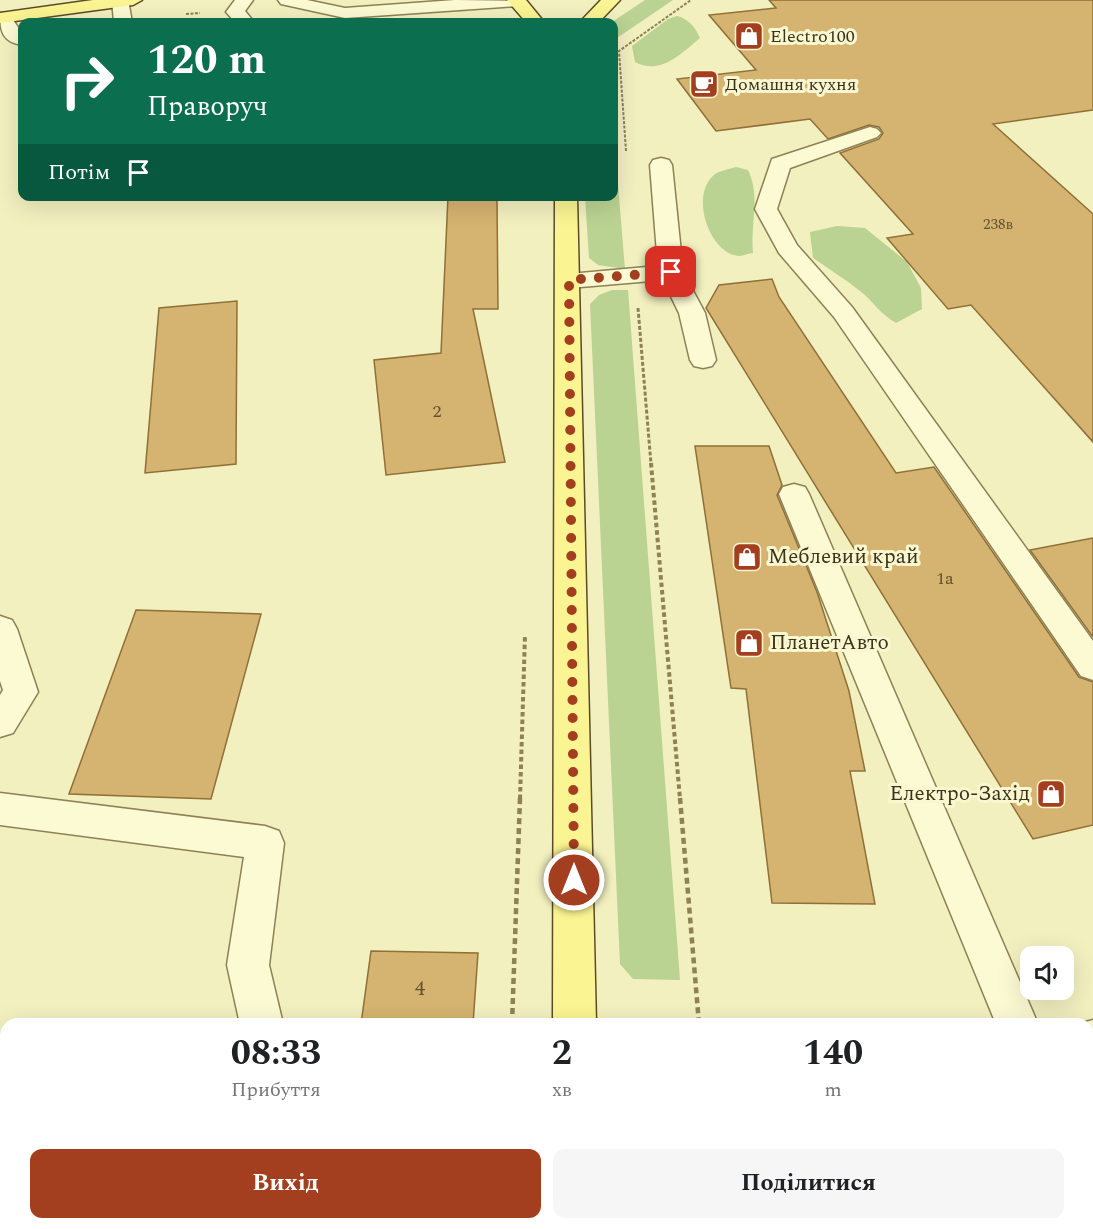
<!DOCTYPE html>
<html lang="uk">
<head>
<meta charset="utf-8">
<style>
  :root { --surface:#fff; --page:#f6f6f6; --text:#202124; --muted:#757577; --accent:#a33e1f }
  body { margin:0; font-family:Spectral,serif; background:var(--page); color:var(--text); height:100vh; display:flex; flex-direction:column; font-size:22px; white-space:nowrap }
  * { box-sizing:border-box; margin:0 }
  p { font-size:20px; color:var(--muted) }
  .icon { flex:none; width:33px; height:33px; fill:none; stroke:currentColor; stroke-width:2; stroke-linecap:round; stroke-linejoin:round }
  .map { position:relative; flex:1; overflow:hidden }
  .details { position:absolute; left:0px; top:1018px; width:1094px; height:212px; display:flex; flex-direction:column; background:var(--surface); border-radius:18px 18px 0 0; box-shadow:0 6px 24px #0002 }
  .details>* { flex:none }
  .top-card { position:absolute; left:18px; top:18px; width:600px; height:183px; border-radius:12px; box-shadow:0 6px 24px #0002; background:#0b6e4f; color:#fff; overflow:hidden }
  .controls { position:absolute; left:1020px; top:946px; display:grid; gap:12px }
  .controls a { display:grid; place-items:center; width:54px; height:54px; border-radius:12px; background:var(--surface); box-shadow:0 6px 24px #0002; font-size:30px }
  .pin { position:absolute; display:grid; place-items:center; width:51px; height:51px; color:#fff; margin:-26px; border-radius:12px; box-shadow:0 3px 9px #0006 }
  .me { position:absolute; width:66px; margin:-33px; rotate:0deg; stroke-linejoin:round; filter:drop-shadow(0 0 4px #0008) }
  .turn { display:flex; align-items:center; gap:21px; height:126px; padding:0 30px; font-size:27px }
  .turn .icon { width:78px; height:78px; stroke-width:2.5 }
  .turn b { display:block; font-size:42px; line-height:51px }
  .then { display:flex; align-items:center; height:57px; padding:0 30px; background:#0003; gap:12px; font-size:22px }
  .eta { display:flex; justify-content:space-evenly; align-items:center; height:102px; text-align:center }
  .eta b { font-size:36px; font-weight:700; line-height:42px }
  .action { display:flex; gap:12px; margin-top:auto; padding:12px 30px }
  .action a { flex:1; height:69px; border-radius:12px; background:var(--accent); color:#fff; font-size:24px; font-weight:700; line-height:69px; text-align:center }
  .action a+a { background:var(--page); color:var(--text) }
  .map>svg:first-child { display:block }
  .green { fill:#bad292 }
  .building { fill:#d5b370; stroke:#8f7038; stroke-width:1.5 }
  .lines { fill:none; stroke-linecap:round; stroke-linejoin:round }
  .minor-casing { stroke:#8d8155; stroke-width:3 }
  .major-casing { stroke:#5a4c2a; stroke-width:3 }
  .path-far3 { stroke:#8d8155; stroke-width:2; stroke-dasharray:3 1.5; stroke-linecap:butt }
  .path-far2 { stroke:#8d8155; stroke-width:3; stroke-dasharray:4 2; stroke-linecap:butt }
  .path-far1 { stroke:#8d8155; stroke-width:4; stroke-dasharray:4.5 3; stroke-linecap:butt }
  .path { stroke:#8d8155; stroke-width:4.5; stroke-dasharray:6 4; stroke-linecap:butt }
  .minor { fill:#fcfad3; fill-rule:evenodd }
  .major { fill:#faf492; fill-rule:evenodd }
  .route { stroke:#a33e1f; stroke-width:10; stroke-dasharray:0 18 }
  .labels { text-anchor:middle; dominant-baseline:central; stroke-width:6; stroke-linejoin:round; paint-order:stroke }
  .far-number-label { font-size:15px; fill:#625230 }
  .far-poi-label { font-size:18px; fill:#3b321b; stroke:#f9f7cf; text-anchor:start }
  .number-label { font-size:18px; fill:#625230 }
  .poi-label { font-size:21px; fill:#3b321b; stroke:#f9f7cf; text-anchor:start }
  .near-number-label { font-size:21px; fill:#625230 }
</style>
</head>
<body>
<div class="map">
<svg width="1093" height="1229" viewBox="0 0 1093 1229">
  <rect width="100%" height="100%" fill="#f2f0bf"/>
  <!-- green -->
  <path class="green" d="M 645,0 L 673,0 L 614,40 L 612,22 Z
    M 677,16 C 689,19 695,27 700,38 C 682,53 660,76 635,62 L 632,46 L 668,19 Z
    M 614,136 L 625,269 L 598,265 L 589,258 L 585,197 L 614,196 Z
    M 736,167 L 748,170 C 761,197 750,223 753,253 C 749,253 743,256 739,256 C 710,254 689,196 714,175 C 718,171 730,169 736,167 Z
    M 837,226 L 865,228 L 907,262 L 921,288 L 922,309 L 896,323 C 879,313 874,302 860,291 C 845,279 829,269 813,258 L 810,232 Z
    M 612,290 L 628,290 L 680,980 L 633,979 L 620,964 L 590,304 L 599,295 Z
    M 634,1224 L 1062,1224 L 1065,1229 L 635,1229 Z"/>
  <!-- building -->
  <path class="building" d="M 769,0 L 1093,0 L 1093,110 L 993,124 L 1093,214 L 1093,442 L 971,305 L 948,309 L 887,238 L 913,234 L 840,153 L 879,139 L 883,133 L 879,127 L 869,125 L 828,139 L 810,119 L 716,131 L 677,79 L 756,70 L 709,15 L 776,8 Z
    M 448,196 L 497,199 L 498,309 L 473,309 L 505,462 L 386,475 L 374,360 L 441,353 Z
    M 772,279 L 779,297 L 896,473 L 934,467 L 1079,677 L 1093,682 L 1093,825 L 1033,839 L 706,308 L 719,285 Z
    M 237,301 L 236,464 L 145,473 L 159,308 Z
    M 695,446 L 769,446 L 782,485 L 777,495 L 817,592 L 849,691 L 865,771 L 850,771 L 875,904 L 772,903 L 746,689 L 731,688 Z
    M 1093,538 L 1093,637 L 1030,550 Z
    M 136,610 L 261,614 L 211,799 L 69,794 Z
    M 371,951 L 478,953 L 473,1024 L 361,1024 Z"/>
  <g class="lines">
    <!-- minor casing -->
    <g class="minor-casing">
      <path id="minor" d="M 112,0 L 128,0 L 132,22 L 114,22 Z
        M 235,0 L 253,0 L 245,11 L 254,22 L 235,22 L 226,12 Z
        M 278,0 L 307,0 L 345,8 L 455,0 L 526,1 L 517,6 L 345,18 L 281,4 Z
        M 0,13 L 9,14 L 22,33 L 22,45 C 3,42 0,32 0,13 Z
        M 870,127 L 877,129 L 881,133 L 877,137 L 790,168 L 777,209 L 797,245 L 852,307 L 1093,641 L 1093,680 L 1081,676 L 834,317 L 779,253 L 755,209 L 772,159 Z
        M 661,158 L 669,160 L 672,165 L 683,272 L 705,313 L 716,360 L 712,366 L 703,368 L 694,366 L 690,360 L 679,313 L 663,280 L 569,288 L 560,286 L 557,281 L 560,276 L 569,274 L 658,266 L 650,165 L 653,160 Z
        M 794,484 L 805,487 L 809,494 L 1038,1024 L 996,1024 L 779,494 L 783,487 Z
        M 0,616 L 12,620 L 17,629 L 38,692 L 13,733 L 0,737 L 0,695 L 3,690 L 0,681 Z
        M 0,793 L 265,826 L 279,831 L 284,843 L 269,965 L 283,1024 L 240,1024 L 227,965 L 244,857 L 0,825 Z
        M 1093,1020 L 1093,1062 L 1088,1063 L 1088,1024 L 1078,1024 Z
        M 0,1081 L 6,1081 L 6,1127 L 0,1127 Z"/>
    </g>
    <!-- major casing -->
    <g class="major-casing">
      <path id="major" d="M 93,0 L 142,0 L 133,5 L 0,23 L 0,13 Z
        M 507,0 L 526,0 L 544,22 L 526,22 Z
        M 601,0 L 620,0 L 599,22 L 580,22 Z
        M 555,196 L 577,196 L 596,1024 L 553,1024 Z
        M 554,1224 L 602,1224 L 602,1229 L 554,1229 Z"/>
    </g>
    <!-- path-far3 -->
    <path class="path-far3" d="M 186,14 L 200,13
      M 626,151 L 619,51 L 691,0"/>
    <!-- path-far2 -->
    <path class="path-far2" d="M 638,308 L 651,464"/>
    <!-- path-far1 -->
    <path class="path-far1" d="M 651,463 L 680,799
      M 520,799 L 525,635"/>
    <!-- path -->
    <path class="path" d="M 680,798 L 699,1024
      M 512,1024 L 520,798
      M 1088,1143 L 1093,1142
      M 508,1224 L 508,1229
      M 717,1224 L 718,1229"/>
    <!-- minor -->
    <use href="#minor" class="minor"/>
    <!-- major -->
    <use href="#major" class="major"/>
  </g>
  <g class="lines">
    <!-- route -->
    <path class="route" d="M 574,880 L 569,280 L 671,272"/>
  </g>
  <!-- icons -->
  <defs>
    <g id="shop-square" transform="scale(1.5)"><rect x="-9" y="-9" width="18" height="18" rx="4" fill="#a33e1f" stroke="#f9f7cf"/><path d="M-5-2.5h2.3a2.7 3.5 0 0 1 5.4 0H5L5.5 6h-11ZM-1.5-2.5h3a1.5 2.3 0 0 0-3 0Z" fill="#fff"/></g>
    <g id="cafe-square" transform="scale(1.5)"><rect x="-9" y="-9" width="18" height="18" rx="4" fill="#a33e1f" stroke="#f9f7cf"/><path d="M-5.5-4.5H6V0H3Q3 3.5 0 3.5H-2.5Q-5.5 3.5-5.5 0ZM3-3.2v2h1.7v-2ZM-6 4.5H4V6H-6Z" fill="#fff"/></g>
  </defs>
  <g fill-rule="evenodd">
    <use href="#shop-square" x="749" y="36"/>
    <use href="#cafe-square" x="704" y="84"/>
    <use href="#shop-square" x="747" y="557"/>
    <use href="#shop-square" x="749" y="643"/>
    <use href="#shop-square" x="1051" y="794"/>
  </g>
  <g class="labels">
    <!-- far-number labels -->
    <g class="far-number-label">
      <text x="998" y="224">238в</text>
    </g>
    <!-- far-poi labels -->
    <g class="far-poi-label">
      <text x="770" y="36">Electro100</text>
      <text x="725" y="84">Домашня кухня</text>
    </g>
    <!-- number labels -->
    <g class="number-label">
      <text x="437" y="411">2</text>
      <text x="945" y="578">1а</text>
    </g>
    <!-- poi labels -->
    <g class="poi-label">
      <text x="768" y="557">Меблевий край</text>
      <text x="770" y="643">ПланетАвто</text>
      <text x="1030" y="794" text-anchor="end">Електро-Захід</text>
    </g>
    <!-- near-number labels -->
    <g class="near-number-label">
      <text x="420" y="989">4</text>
    </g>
  </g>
</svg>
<div class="controls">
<a><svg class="icon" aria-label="sound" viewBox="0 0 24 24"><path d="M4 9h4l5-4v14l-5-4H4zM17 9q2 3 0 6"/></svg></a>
</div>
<div class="pin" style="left:671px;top:272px;background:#d93025"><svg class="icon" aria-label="arrive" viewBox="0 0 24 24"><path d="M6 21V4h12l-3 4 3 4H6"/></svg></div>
<svg class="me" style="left:574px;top:880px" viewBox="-20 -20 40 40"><circle r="17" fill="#a33e1f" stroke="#fff" stroke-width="3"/><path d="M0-11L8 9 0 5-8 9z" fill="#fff"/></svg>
<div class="top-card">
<div class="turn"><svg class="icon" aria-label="right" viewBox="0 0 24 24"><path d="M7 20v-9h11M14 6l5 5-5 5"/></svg><div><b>120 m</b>Праворуч</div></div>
<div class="then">Потім<svg class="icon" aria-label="arrive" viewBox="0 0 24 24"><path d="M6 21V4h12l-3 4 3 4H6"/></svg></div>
</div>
<section class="details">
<div class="eta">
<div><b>08:33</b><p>Прибуття</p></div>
<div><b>2</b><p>хв</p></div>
<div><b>140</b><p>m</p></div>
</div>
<div class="action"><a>Вихід</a><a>Поділитися</a></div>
</section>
</div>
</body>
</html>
